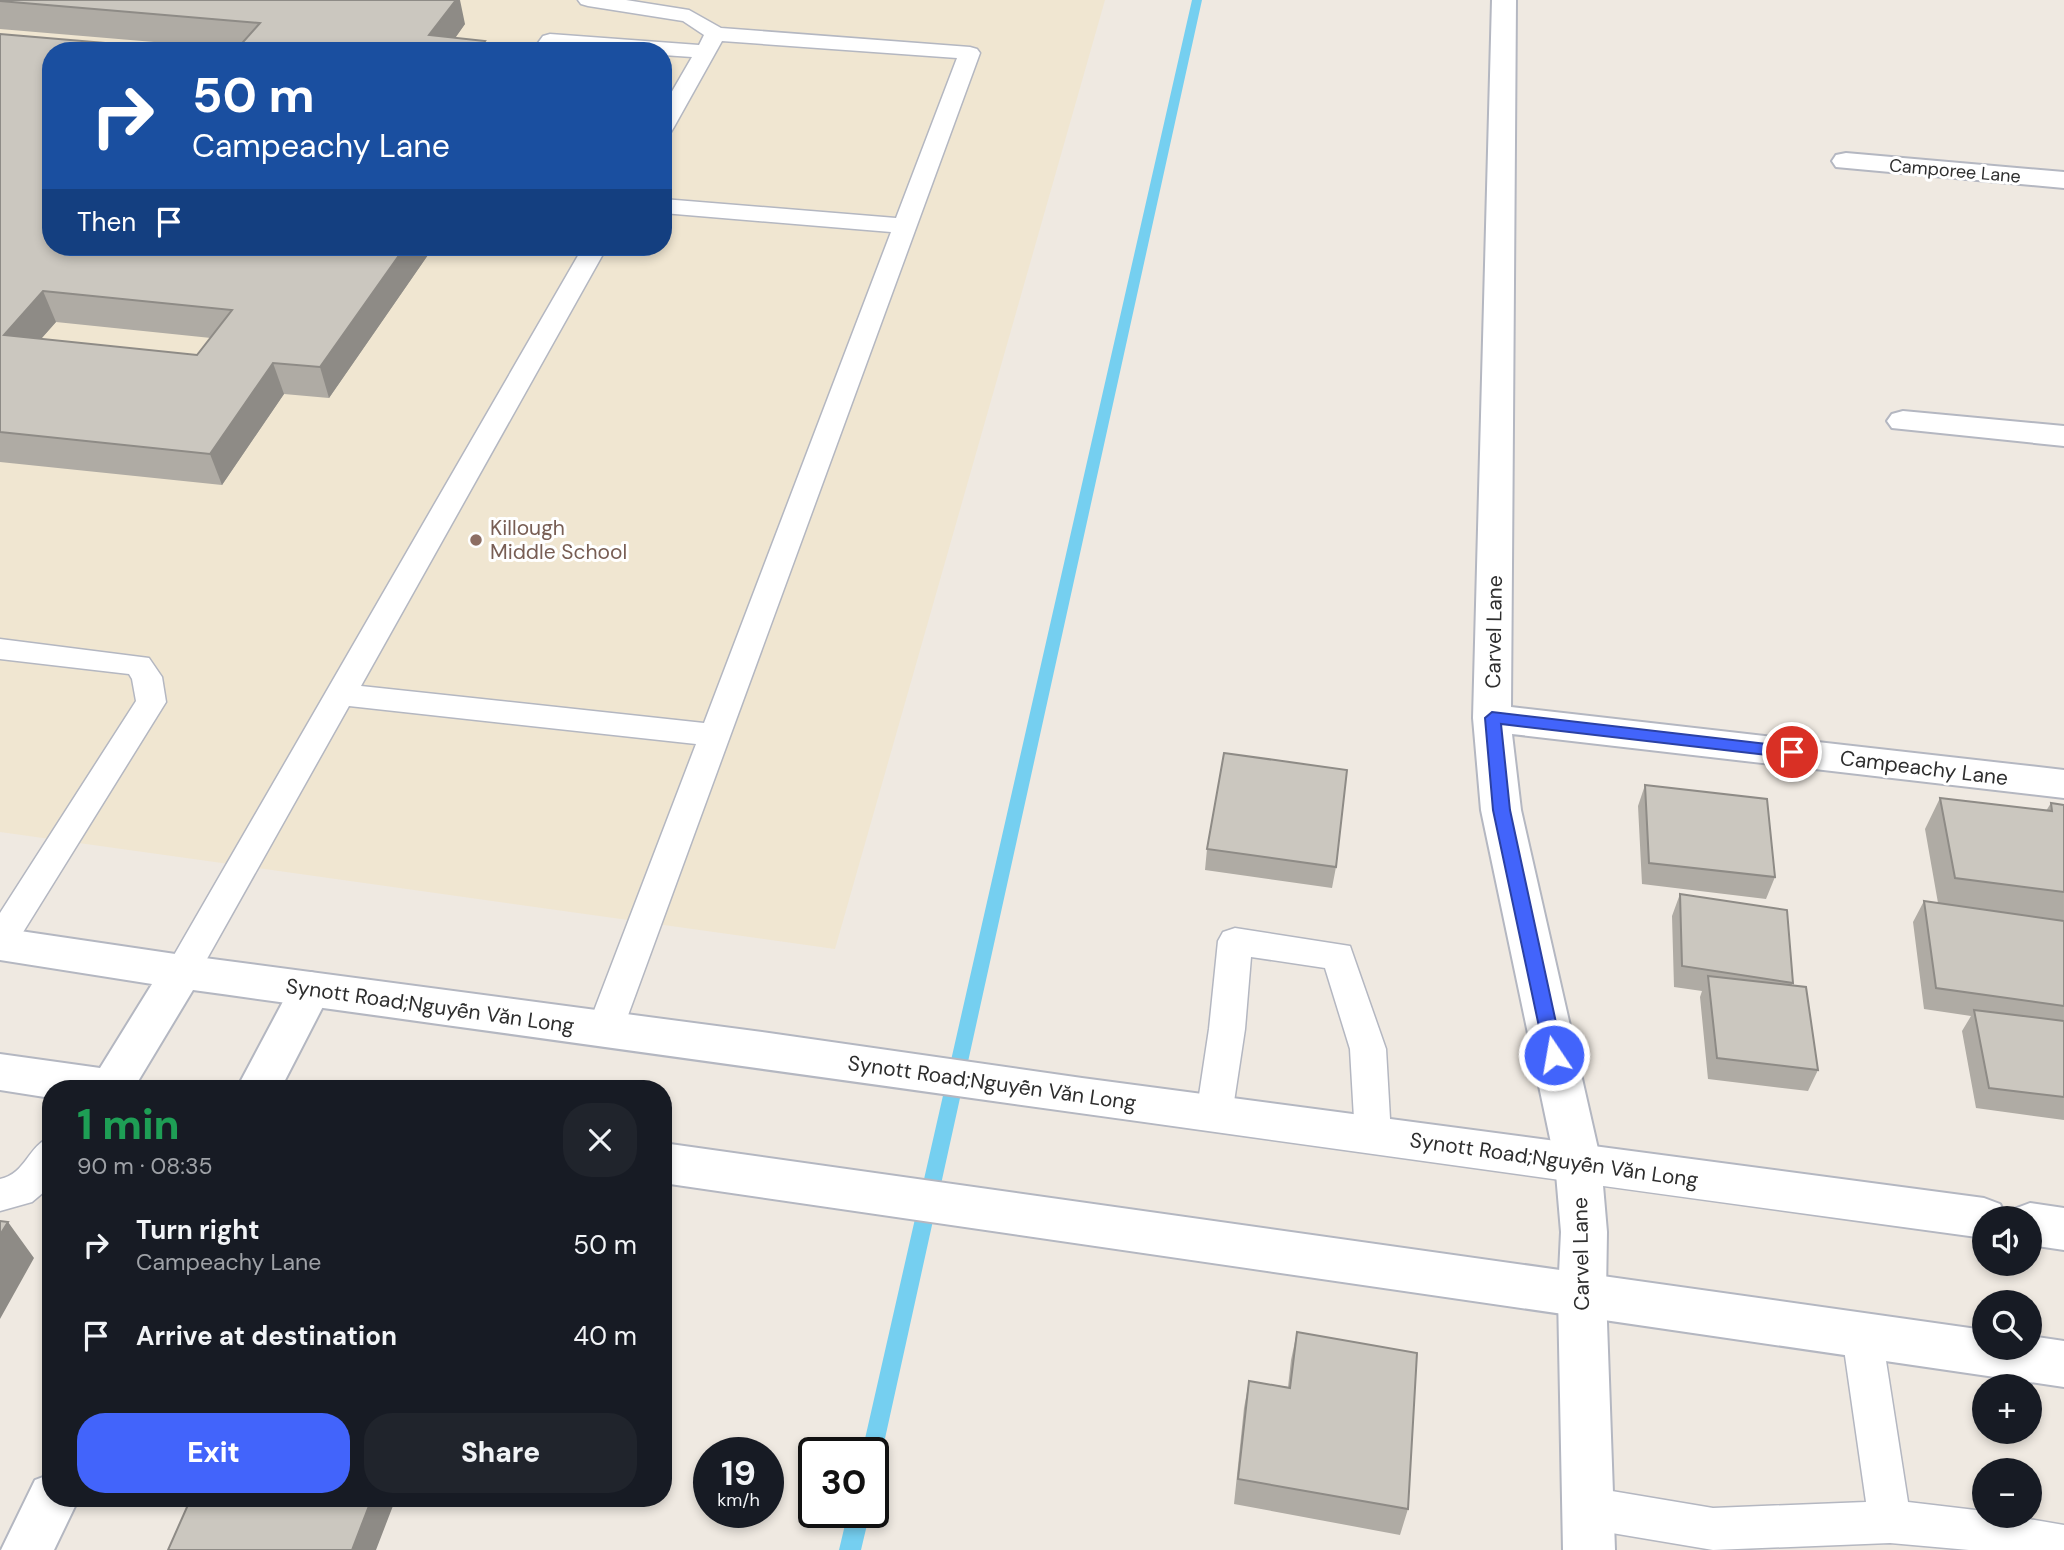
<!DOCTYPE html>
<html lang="en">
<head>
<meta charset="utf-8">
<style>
  :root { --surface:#171b24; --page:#20242c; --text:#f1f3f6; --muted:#9ea1a6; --accent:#4264fb }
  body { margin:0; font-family:"DM Sans",sans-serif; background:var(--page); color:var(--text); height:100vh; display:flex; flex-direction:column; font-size:26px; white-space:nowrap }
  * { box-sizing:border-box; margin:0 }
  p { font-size:23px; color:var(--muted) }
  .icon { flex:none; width:38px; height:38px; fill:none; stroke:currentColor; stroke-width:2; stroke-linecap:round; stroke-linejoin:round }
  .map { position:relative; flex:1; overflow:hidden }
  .drawer { position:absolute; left:42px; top:1080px; width:630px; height:427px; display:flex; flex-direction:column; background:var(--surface); border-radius:28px; box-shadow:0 4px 10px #0003 }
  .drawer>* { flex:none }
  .hud { position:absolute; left:42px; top:42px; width:630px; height:214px; border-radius:28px; box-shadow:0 4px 10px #0003; background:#1a4fa0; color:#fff; overflow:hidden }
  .controls { position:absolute; left:1972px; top:1206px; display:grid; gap:14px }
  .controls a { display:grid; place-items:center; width:70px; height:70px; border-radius:50%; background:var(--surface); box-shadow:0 4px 10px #0003; font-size:35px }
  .speed { position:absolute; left:693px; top:1437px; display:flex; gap:14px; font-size:35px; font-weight:700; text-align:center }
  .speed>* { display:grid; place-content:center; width:91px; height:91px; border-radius:50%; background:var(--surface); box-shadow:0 4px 10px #0003; line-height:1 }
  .speed small { font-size:18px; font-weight:400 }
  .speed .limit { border:4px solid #111; border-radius:10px; background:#fff; color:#111 }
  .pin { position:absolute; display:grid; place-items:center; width:60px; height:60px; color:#fff; margin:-30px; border:4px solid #fff; border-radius:50%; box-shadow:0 2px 7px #0007 }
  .me { position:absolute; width:77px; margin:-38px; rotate:348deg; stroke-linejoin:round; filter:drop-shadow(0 0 5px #0008) }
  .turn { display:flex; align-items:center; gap:24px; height:147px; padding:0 35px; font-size:32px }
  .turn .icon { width:91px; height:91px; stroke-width:2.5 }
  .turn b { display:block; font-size:49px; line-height:60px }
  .then { display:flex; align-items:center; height:66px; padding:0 35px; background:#0003; gap:14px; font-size:26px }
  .round { display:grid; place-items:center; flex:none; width:74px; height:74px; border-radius:28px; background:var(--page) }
  .overview { display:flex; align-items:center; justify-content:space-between; height:119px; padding:0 35px }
  h1 { font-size:42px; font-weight:800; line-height:52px; color:#1e9e55 }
  .action { display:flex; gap:14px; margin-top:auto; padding:14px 35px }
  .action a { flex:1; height:80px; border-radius:28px; background:var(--accent); color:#fff; font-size:28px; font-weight:800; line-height:80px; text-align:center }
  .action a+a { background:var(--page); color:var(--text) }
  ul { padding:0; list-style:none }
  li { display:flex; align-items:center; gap:21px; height:91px; padding:0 35px }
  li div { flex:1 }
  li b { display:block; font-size:26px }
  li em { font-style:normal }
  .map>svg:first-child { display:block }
  .education { fill:#f0e6d1; fill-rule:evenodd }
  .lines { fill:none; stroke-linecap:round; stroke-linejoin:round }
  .stream { fill:#75cff0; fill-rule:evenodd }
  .lane-casing { stroke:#b4b7c1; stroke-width:3 }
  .street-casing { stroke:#b4b7c1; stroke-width:4 }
  .secondary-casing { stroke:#b4b7c1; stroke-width:4 }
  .lane { fill:#fff; fill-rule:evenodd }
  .street { fill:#fff; fill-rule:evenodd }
  .secondary { fill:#fff; fill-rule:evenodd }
  .wall { fill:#afaba4; fill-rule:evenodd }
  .shaded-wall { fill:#8e8b86 }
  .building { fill:#cbc7bf; stroke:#8e8b86; stroke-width:2; fill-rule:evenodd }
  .route { fill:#4264fb; stroke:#2b41a3; stroke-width:2 }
  .education-dot { fill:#8d6e63; stroke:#fff; stroke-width:2.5 }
  .labels { text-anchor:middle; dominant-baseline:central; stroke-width:6; stroke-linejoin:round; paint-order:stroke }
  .far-street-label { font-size:18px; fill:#2e2e2e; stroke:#fff }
  .education-label { font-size:21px; fill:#785e54; stroke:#fff; text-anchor:start }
  .street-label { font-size:21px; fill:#2e2e2e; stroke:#fff }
</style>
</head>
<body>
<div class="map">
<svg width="2064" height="1550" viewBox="0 0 2064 1550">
  <rect width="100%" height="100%" fill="#efe9e1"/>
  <!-- education -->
  <path class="education" d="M 0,0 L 1105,0 L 835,949 L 0,832 ZM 51,51 L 663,51 L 663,247 L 51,247 Z"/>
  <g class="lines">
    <!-- stream -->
    <path class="stream" d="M 1192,0 L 1202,0 L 882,1452 L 879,1459 L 873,1461 L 873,1452 L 862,1452 Z
      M 848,1512 L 870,1512 L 861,1550 L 839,1550 Z"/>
    <!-- lane casing -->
    <g class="lane-casing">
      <path id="lane" d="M 578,0 L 626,0 L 689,10 L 721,28 L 970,47 L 977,49 L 980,53 L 623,1029 L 617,1039 L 605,1043 L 593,1039 L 587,1029 L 696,744 L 349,706 L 194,982 L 182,986 L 170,982 L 165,972 L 170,962 L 583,247 L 607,247 L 361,686 L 704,723 L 891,232 L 663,213 L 663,199 L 896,218 L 957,58 L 722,41 L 674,127 L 671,132 L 663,134 L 663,107 L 692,57 L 663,55 L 663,51 L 556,47 L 553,51 L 532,51 L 543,36 L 550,34 L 699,45 L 704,35 L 683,21 L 588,6 L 581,4 Z
        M 0,639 L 149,658 L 162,677 L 166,702 L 12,950 L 0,954 L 0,913 L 136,701 L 132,679 L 129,674 L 0,659 Z
        M 1235,928 L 1350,946 L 1386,1049 L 1391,1136 L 1386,1147 L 1373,1152 L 1360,1147 L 1355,1136 L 1350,1049 L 1325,968 L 1251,957 L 1245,1029 L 1232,1115 L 1227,1126 L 1214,1130 L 1201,1126 L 1196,1115 L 1209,1029 L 1218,941 L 1223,932 Z
        M 51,1137 L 51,1186 L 32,1202 L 0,1211 L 0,1179 C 26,1174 28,1145 51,1137 Z
        M 1862,1317 L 1876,1322 L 1882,1335 L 1908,1502 L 1984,1511 L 1984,1516 L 2011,1516 L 2064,1525 L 2064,1550 L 1969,1550 L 1890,1543 L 1713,1550 L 1588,1529 L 1573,1523 L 1567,1508 L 1573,1493 L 1588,1487 L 1713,1508 L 1866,1502 L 1842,1335 L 1848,1322 Z"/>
    </g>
    <!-- street casing -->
    <g class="street-casing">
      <path id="street" d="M 1492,0 L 1516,0 L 1511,707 L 2064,770 L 2064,798 L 1512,734 L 1521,810 L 1601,1162 L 1607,1232 L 1606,1294 L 1615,1550 L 1563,1550 L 1558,1294 L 1561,1232 L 1555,1162 L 1481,810 L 1473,718 Z
        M 1846,153 L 2064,172 L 2064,188 L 1836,167 L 1832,161 L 1836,155 Z
        M 1903,411 L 2064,426 L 2064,446 L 1892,428 L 1887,421 L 1892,414 Z
        M 311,972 L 326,977 L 332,989 L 281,1088 L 237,1088 L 296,977 Z
        M 51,1474 L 51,1498 L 79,1498 L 54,1550 L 1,1550 L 35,1480 Z"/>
    </g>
    <!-- secondary casing -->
    <g class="secondary-casing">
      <path id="secondary" d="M 0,928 L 182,955 L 769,1033 L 1082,1078 L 1984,1198 L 2000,1204 L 2007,1218 L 1984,1218 L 1984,1238 C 1387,1157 790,1072 193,990 L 134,1088 L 51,1088 L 51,1098 L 0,1090 L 0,1054 L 100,1068 L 152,984 L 0,960 Z
        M 663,1143 L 1984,1330 L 1984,1348 L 2030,1348 L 2030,1336 L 2064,1341 L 2064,1387 L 663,1183 Z
        M 2030,1203 L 2064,1208 L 2064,1250 L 2030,1245 L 2030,1218 L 2010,1218 L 2014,1209 Z"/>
    </g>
    <!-- lane -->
    <use href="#lane" class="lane"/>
    <!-- street -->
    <use href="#street" class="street"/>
    <!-- secondary -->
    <use href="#secondary" class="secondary"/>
  </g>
  <!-- wall -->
  <path class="wall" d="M 0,0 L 465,24 L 455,38 L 485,41 L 487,51 L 235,51 L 237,49 L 0,29 Z
    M 0,34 L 51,247 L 428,255 L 329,398 L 284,394 L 222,485 L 0,462 ZM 56,322 L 211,338 L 197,355 L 41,339 Z
    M 1645,785 L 1775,877 L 1766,899 L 1642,884 L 1638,806 Z
    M 1940,798 L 2046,811 L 2051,803 L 2064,805 L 2064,1120 L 1976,1108 L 1962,1031 L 1971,1016 L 1924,1009 L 1913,922 L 1924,901 L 1938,903 L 1925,829 Z
    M 1207,849 L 1336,867 L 1332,888 L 1205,870 Z
    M 1680,894 L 1793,983 L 1791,986 L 1818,1070 L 1808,1091 L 1708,1079 L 1700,997 L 1702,991 L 1674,987 L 1672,916 Z
    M 1297,1332 L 1408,1509 L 1400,1535 L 1234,1504 L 1244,1408 L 1249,1381 L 1288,1387 L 1291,1360 Z"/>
  <!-- shaded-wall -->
  <path class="shaded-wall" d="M 456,0 L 460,0 L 465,24 L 446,51 L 429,35 Z
    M 485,41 L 487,51 L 477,51 Z
    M 405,247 L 426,247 L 428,255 L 329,398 L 320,367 Z
    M 43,291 L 56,322 L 17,366 L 4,335 Z
    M 273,363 L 284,394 L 222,485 L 210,454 Z
    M 8,1222 L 34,1258 L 0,1319 L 0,1235 Z
    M 372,1498 L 396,1498 L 376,1550 L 352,1550 Z"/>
  <!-- building -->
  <path class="building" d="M 0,0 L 456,0 L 429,35 L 485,41 L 477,51 L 235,51 L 260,23 L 0,1 Z
    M 0,34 L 199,51 L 51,51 L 51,247 L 405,247 L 320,367 L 273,363 L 210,454 L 0,432 ZM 43,291 L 232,310 L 197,355 L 4,335 Z
    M 1224,753 L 1347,770 L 1336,867 L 1207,849 Z
    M 1645,785 L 1767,799 L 1775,877 L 1649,863 Z
    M 1940,798 L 2052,811 L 2051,803 L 2064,805 L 2064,892 L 1955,878 Z
    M 1680,894 L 1787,910 L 1793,983 L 1682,966 Z
    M 1924,901 L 2064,921 L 2064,1006 L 1936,988 Z
    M 1708,976 L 1806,987 L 1818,1070 L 1717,1058 Z
    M 1974,1010 L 2064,1021 L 2064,1097 L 1989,1088 Z
    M 0,1221 L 8,1222 L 0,1235 Z
    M 1297,1332 L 1417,1353 L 1408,1509 L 1238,1479 L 1249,1381 L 1290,1388 Z
    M 191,1498 L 372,1498 L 352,1550 L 168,1550 Z"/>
  <!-- route -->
  <path class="route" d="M 1492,712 L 1792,747 L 1800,752 L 1792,758 L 1501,724 L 1510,810 L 1563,1055 L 1560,1060 L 1554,1062 L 1547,1060 L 1545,1055 L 1493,810 L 1485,718 Z"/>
  <!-- markers -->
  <circle class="education-dot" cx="476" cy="540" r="7"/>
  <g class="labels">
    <!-- far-street labels -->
    <g class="far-street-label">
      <text transform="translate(1955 171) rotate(5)">Camporee Lane</text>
    </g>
    <!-- education labels -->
    <g class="education-label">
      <text x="490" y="528">Killough<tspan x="490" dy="24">Middle School</tspan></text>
    </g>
    <!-- street labels -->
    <g class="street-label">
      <text transform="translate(1494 632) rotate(-89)">Carvel Lane</text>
      <text transform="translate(1924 768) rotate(7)">Campeachy Lane</text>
      <text transform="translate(430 1006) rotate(8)">Synott Road;Nguyễn Văn Long</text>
      <text transform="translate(992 1083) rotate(8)">Synott Road;Nguyễn Văn Long</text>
      <text transform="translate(1554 1160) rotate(8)">Synott Road;Nguyễn Văn Long</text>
      <text transform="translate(1581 1254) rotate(-91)">Carvel Lane</text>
    </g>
  </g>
</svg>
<div class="controls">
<a><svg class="icon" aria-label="sound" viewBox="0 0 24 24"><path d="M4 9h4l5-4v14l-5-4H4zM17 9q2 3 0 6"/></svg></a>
<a><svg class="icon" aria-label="search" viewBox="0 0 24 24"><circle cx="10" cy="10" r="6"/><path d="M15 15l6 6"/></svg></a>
<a>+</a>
<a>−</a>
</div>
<div class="speed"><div>19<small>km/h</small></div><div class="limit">30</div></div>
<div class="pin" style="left:1792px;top:752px;background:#d93025"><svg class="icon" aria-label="arrive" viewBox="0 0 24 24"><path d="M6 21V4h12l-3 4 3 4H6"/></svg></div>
<svg class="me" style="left:1554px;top:1055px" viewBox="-20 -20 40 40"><circle r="17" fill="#4264fb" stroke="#fff" stroke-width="3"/><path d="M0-11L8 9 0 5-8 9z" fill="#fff"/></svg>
<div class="hud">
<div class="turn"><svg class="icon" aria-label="right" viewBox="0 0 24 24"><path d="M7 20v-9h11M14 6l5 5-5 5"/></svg><div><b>50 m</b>Campeachy Lane</div></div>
<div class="then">Then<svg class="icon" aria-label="arrive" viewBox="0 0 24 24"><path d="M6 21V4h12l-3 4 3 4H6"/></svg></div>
</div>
<section class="drawer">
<div class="overview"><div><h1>1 min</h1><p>90 m · 08:35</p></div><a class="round"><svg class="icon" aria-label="close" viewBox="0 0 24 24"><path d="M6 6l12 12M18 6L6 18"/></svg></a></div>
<ul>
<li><svg class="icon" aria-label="right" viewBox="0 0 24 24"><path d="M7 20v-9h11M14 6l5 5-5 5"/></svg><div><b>Turn right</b><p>Campeachy Lane</p></div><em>50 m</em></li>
<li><svg class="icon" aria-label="arrive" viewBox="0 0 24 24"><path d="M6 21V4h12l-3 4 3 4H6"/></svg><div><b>Arrive at destination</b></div><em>40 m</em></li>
</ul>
<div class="action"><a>Exit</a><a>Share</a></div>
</section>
</div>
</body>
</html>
